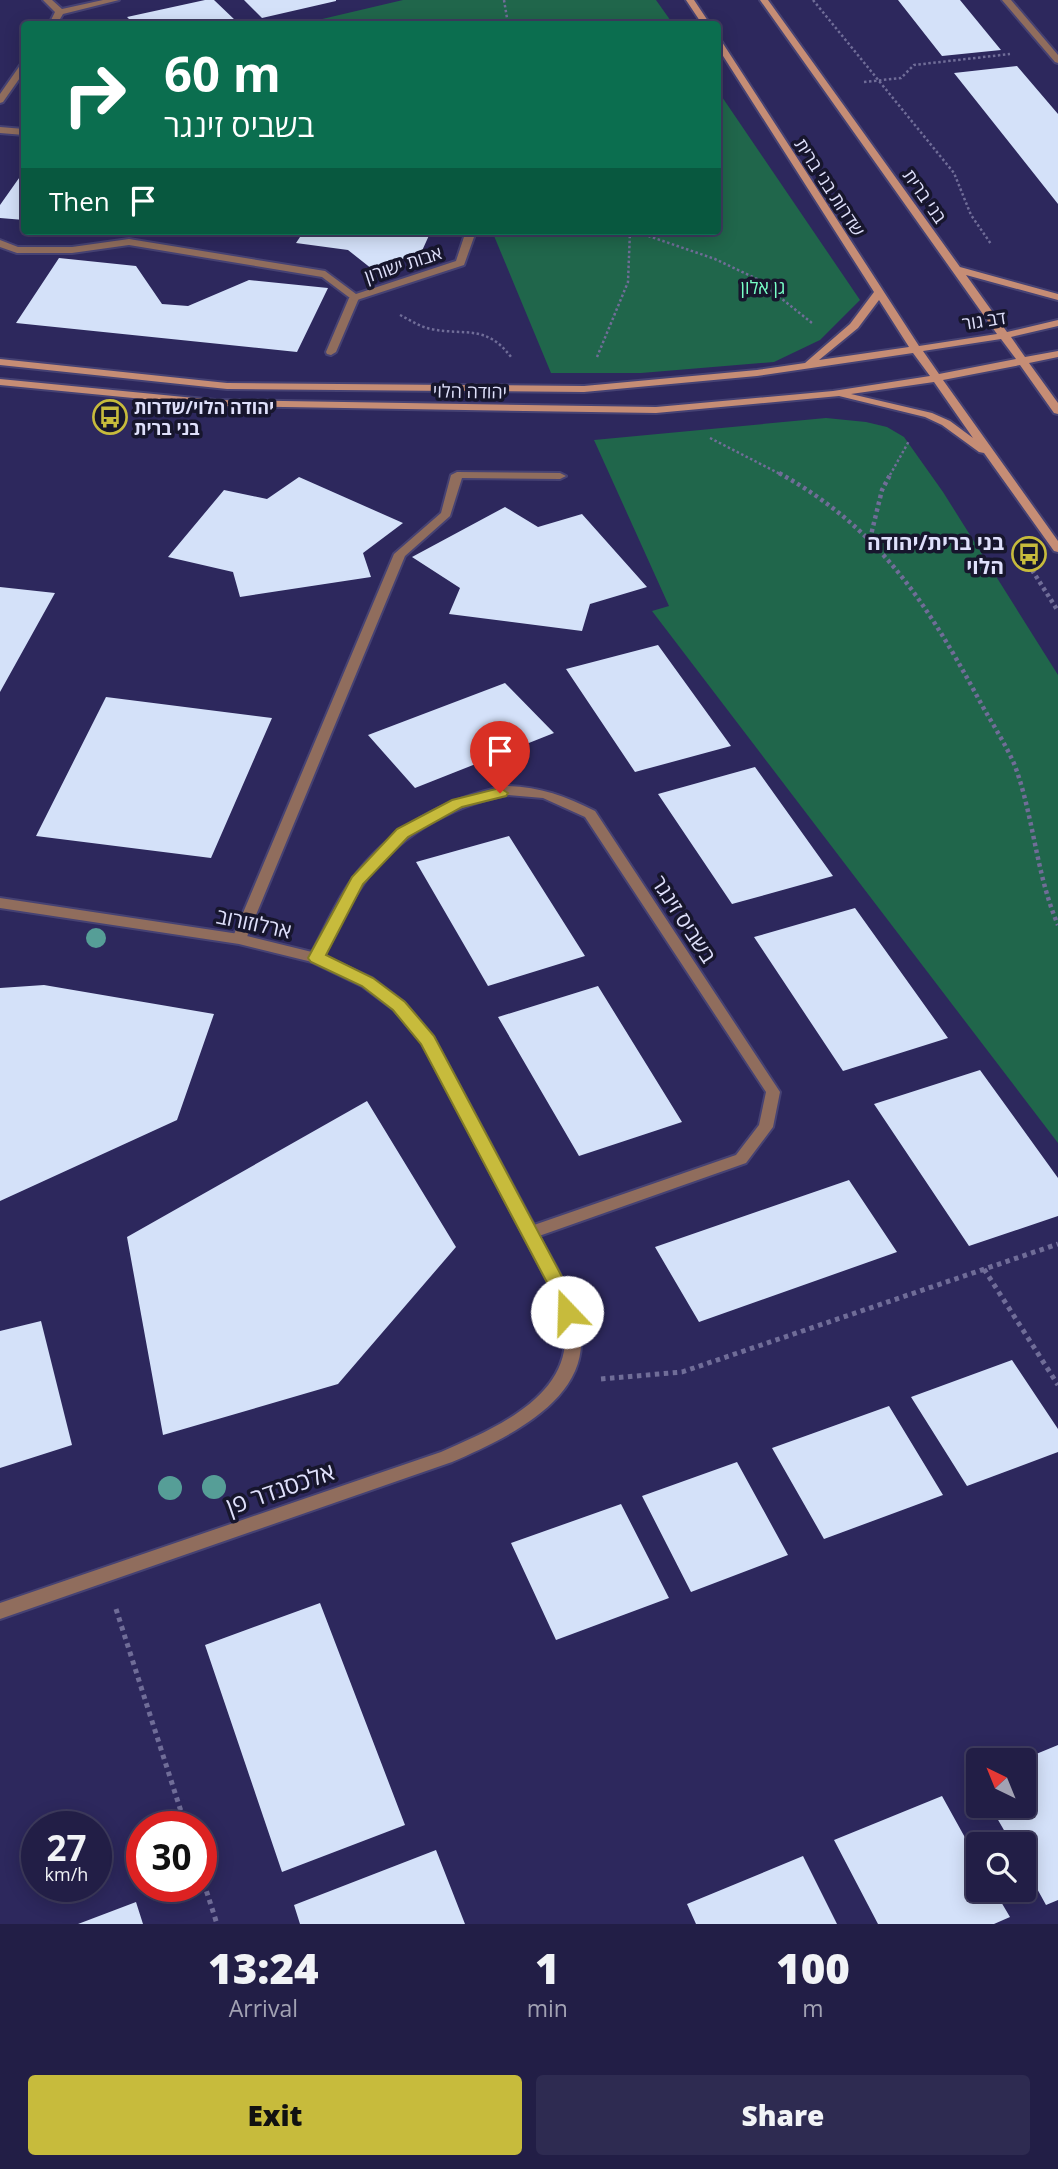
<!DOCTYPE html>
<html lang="en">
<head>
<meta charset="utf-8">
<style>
  :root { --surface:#221e46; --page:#2e2b51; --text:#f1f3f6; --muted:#a2a2b3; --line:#3f3c5f; --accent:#c7bb3c }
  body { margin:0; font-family:"Open Sans",Heebo,sans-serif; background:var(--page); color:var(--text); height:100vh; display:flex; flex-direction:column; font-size:26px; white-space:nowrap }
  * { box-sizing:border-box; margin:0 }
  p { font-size:23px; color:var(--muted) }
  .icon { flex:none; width:38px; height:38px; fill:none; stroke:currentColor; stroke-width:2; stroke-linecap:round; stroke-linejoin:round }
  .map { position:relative; height:1924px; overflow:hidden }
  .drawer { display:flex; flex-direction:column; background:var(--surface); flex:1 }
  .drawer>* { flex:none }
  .banner { position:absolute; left:21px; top:21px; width:700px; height:214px; border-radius:7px; box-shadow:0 4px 18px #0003,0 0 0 2px var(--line); background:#0b6e4f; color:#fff; overflow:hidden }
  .needle { width:46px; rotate:317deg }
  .fabs { position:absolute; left:966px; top:1748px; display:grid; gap:14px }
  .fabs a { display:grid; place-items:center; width:70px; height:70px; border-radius:7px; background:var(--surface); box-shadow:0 4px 18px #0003,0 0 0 2px var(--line); font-size:35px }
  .speed { position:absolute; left:21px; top:1811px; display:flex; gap:14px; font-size:35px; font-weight:700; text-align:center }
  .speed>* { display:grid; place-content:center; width:91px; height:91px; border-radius:50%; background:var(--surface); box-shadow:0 4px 18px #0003,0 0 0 2px var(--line); line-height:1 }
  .speed small { font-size:18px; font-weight:400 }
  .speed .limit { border:10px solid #d22; background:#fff; color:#111 }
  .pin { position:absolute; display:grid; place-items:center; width:60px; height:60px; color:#fff; margin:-72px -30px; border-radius:50% 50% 50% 0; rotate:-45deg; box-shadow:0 0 7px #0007 }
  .pin .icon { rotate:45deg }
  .me { position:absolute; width:77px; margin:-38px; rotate:339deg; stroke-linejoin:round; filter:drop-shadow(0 0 5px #0008) }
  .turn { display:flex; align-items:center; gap:24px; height:147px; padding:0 28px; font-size:32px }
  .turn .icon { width:91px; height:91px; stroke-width:2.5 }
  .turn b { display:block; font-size:49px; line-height:60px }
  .then { display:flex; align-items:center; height:66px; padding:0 28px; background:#0003; gap:14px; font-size:26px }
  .eta { display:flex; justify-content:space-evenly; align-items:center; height:119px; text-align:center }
  .eta b { font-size:42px; font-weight:800; line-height:49px }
  .primary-button { display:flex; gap:14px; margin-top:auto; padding:14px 28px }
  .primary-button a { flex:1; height:80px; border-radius:7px; background:var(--accent); color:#111; font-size:28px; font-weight:800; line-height:80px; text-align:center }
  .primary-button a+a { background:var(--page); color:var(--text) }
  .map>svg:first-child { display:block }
  .green { fill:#20664b }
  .building { fill:#d4e1f9 }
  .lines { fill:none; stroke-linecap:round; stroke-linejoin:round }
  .lane-casing { stroke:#464273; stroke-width:4 }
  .street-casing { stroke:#464273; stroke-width:4 }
  .secondary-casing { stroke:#464273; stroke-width:4 }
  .path-far2 { stroke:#706d98; stroke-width:2.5; stroke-dasharray:2.5 2.5; stroke-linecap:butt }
  .path-far1 { stroke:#706d98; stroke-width:4.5; stroke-dasharray:3.5 3.5; stroke-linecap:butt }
  .path { stroke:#706d98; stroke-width:5; stroke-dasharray:4.5 4.5; stroke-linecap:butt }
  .lane { fill:#906d5d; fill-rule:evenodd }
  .street { fill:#906d5d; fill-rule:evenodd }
  .secondary { fill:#c68d75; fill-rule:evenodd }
  .tree { fill:#569e97 }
  .route { fill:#c7bb3c; stroke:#817a27; stroke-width:2 }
  .labels { text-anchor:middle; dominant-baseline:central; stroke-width:7; stroke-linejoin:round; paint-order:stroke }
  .far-street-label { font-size:18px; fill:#dfe0fb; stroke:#17162d }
  .far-park-label { font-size:18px; fill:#78ffc7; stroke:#17162d }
  .far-poi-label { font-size:18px; font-weight:bold; fill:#dfe0fb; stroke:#17162d; text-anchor:start }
  .poi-label { font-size:21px; font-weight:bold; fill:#dfe0fb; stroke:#17162d; text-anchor:end }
  .street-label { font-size:21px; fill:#dfe0fb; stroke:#17162d }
  .near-street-label { font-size:24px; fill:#dfe0fb; stroke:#17162d }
</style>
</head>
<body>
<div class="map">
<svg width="1058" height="1924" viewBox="0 0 1058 1924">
  <rect width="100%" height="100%" fill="#2d285d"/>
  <!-- green -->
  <path class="green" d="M 403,0 L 656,0 L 673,24 L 301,24 Z
    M 718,91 L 860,300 L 820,340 L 774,362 L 641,373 L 551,373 L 492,231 L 718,231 Z
    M 826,418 L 866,422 L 887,427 L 904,437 L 943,492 L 1058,675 L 1058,1143 L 652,611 L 669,606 L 594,440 Z"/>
  <!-- building -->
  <path class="building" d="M 205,0 L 214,0 L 236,21 L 220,24 L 134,24 L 127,17 Z
    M 244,0 L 336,0 L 336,1 L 262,18 Z
    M 898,0 L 960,0 L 1001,50 L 942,56 Z
    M 1017,66 L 1058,114 L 1058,204 L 954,73 Z
    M 24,171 L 24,220 L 0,218 L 0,205 Z
    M 304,231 L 431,231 L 421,253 L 372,269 L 348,250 L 296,243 Z
    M 59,258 L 136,266 L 162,304 L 188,306 L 249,280 L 328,288 L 297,352 L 16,323 Z
    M 299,477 L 403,523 L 363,553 L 371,577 L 240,597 L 233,572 L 168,557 L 224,490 L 267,499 Z
    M 505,507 L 538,527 L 582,514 L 647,587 L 590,604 L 582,631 L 449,614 L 460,588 L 412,557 Z
    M 0,587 L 55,593 L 0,692 Z
    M 658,645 L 731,746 L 635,772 L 566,669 Z
    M 505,683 L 554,733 L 415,788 L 368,735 Z
    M 106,697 L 272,718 L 211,858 L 36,836 Z
    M 755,767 L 833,876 L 732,904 L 658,794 Z
    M 509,836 L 585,956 L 488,986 L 416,862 Z
    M 855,908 L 948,1038 L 843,1071 L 754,937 Z
    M 44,985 L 214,1014 L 177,1120 L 0,1201 L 0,988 Z
    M 598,986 L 682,1122 L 579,1156 L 498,1017 Z
    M 980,1070 L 1058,1178 L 1058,1216 L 969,1246 L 874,1104 Z
    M 367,1101 L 456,1247 L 338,1384 L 163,1435 L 127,1237 Z
    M 849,1180 L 897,1252 L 699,1322 L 655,1247 Z
    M 41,1321 L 72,1445 L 0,1468 L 0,1331 Z
    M 1012,1360 L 1058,1429 L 1058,1452 L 967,1486 L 911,1397 Z
    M 889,1406 L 943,1495 L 824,1539 L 772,1448 Z
    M 737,1462 L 788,1555 L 691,1592 L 642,1496 Z
    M 621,1504 L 669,1598 L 556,1640 L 511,1543 Z
    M 320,1603 L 405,1825 L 282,1872 L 205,1645 Z
    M 1058,1745 L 1058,1900 L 1046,1905 L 1024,1865 L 1024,1844 L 1012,1844 L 990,1806 L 1024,1806 L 1024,1759 Z
    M 942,1796 L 978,1861 L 978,1890 L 994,1890 L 1010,1917 L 994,1924 L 878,1924 L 834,1840 Z
    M 436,1850 L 465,1924 L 300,1924 L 294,1905 Z
    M 803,1856 L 837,1924 L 696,1924 L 687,1904 Z
    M 136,1902 L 143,1924 L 78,1924 Z"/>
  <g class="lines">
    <!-- lane casing -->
    <g class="lane-casing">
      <path id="lane" d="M 354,295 L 359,298 L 336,352 L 331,355 L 327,354 L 326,352 L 349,298 Z
        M 457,472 L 560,473 L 566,476 L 560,479 L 462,478 L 450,516 L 405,556 L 246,939 L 244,942 L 234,942 L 232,939 L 394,554 L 441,513 L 451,475 Z"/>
    </g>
    <!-- street casing -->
    <g class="street-casing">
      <path id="street" d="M 43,0 L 52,0 L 62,9 L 103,0 L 119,0 L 63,14 L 57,24 L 49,24 L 55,12 Z
        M 1002,0 L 1011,0 L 1058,55 L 1058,63 L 1055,62 Z
        M 24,63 L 24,72 L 3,102 L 0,103 L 0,94 L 21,64 Z
        M 0,127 L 24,129 L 24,135 L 0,133 Z
        M 462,231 L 472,231 L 474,237 L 464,265 L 354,301 L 322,277 L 129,245 L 72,253 L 17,253 L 0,247 L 0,240 L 18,247 L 72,247 L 129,239 L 325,271 L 356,294 L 456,261 L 464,237 Z
        M 507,786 C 540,787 565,796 595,811 L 780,1092 L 773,1127 L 746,1163 L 539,1236 C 555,1265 575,1296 580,1329 C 592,1400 504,1439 452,1462 L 0,1619 L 0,1603 L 441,1452 C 491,1430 570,1398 565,1332 C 564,1318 556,1304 552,1290 L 422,1043 L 394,1010 L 362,986 L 312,962 L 239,944 L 0,908 L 0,898 L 239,934 L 312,952 C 325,928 335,903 351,881 C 387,829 445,798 507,786 ZM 507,795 L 543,798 L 585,817 L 766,1092 L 759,1125 L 736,1155 L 534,1225 L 433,1036 L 404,1002 L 372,978 L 324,956 C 336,934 346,910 360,889 C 393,839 449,806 507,795 Z"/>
    </g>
    <!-- secondary casing -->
    <g class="secondary-casing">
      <path id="secondary" d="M 686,0 L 694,0 L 710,24 L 702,24 Z
        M 760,0 L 768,0 L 960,267 L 1058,294 L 1058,300 L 966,275 L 1007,332 L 1058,320 L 1058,326 L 1011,337 L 1025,357 L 1058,351 L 1058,357 L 1029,363 L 1058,403 L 1058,414 L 1054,413 L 1020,365 L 943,380 L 1058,541 L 1058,552 L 1054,551 L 984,453 L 979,452 L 942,425 L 925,417 L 839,396 L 656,413 L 215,406 L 0,385 L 0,379 L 215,400 L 656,407 L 833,391 L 930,376 L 913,353 L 757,376 L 584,392 L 227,389 L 0,365 L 0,359 L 227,383 L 584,386 L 757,370 L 805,363 L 850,324 L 874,292 L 718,48 L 718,39 L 722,42 L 919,346 L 997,334 ZM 879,300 L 909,347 L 819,360 L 858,328 ZM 1001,339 L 1016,359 L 939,374 L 923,351 ZM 934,382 L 973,438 L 950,421 L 932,413 L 851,394 Z"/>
    </g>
    <!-- path-far2 -->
    <path class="path-far2" d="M 504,0 L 508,24
      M 813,0 L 954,173 L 971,215 L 991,244
      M 864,82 L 901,78 L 914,65 L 1010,54
      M 634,231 L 715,259 L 757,279 L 812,323
      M 400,315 C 410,320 420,327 431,329 C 466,336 486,324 511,357
      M 597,357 L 628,282 L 630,231
      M 710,438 L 782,475
      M 890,475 L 909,441"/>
    <!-- path-far1 -->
    <path class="path-far1" d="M 779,473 C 877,527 925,600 977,696 C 989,719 1005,742 1015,766 C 1034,818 1036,874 1058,925
      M 870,539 L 882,490 L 891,473
      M 1032,570 L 1058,611"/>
    <!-- path -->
    <path class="path" d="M 984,1269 L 1058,1385
      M 601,1379 L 682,1372 L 1058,1244
      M 116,1609 L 186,1827
      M 201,1874 L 217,1924"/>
    <!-- lane -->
    <use href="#lane" class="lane"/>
    <!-- street -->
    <use href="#street" class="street"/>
    <!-- secondary -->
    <use href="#secondary" class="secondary"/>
  </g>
  <!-- trees -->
  <g class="tree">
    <circle cx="96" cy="938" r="10"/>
    <circle cx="214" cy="1487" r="12"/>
    <circle cx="170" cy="1488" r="12"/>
  </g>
  <!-- route -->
  <path class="route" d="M 500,788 L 508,793 L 506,796 L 462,807 L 408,837 L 363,884 L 326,955 L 373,978 L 405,1002 L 434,1036 L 569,1290 L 576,1312 L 573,1317 L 567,1319 L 560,1317 L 551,1290 L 421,1044 L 393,1010 L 362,986 L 311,962 L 308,958 L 352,877 L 397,829 L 452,800 Z"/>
  <!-- icons -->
  <defs>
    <g id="bus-ring" transform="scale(1.75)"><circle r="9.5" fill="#17162d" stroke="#c7bb3c" stroke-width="1.5"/><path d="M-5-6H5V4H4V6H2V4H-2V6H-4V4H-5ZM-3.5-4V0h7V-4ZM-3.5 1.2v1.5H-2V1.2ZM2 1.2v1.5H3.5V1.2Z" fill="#c7bb3c"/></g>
  </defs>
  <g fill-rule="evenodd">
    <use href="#bus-ring" x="110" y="417"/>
    <use href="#bus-ring" x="1029" y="554"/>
  </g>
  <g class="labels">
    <!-- far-street labels -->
    <g class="far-street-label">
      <text transform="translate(830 187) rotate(57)">שדרות בני ברית</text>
      <text transform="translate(925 196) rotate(55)">בני ברית</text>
      <text transform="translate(403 264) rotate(-18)">אבות ישורון</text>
      <text transform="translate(984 320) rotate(-9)">דב גור</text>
      <text transform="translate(470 391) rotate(1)">יהודה הלוי</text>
    </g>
    <!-- far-park labels -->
    <g class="far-park-label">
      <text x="763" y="287">גן אלון</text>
    </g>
    <!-- far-poi labels -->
    <g class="far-poi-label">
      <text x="134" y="407">יהודה הלוי/שדרות<tspan x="134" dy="21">בני ברית</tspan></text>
    </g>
    <!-- poi labels -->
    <g class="poi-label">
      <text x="1004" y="542">בני ברית/יהודה<tspan x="1004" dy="24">הלוי</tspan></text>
    </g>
    <!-- street labels -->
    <g class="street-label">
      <text transform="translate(684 919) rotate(57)">בשביס זינגר</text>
      <text transform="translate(254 923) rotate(12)">ארלוזורוב</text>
    </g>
    <!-- near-street labels -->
    <g class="near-street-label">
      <text transform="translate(280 1488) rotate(-19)">אלכסנדר פן</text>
    </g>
  </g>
</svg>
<div class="fabs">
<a><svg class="needle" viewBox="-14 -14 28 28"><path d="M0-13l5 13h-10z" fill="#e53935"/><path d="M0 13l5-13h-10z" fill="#a2a2b3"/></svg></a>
<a><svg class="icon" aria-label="search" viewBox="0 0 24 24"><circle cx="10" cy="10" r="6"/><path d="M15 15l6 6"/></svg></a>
</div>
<div class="speed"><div>27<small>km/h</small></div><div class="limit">30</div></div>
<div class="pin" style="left:500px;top:793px;background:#d93025"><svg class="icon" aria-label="arrive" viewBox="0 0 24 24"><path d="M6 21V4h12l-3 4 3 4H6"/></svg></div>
<svg class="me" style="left:567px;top:1312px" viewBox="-20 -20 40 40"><circle r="19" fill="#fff"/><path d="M0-13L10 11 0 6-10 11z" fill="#c7bb3c"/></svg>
<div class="banner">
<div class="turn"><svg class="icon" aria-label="right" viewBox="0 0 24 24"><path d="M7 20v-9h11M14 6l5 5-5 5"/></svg><div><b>60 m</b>בשביס זינגר</div></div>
<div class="then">Then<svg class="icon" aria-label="arrive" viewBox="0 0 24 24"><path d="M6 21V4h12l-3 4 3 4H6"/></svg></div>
</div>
</div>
<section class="drawer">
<div class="eta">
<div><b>13:24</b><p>Arrival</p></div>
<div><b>1</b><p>min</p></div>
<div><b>100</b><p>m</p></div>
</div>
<div class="primary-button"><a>Exit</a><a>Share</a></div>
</section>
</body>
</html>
